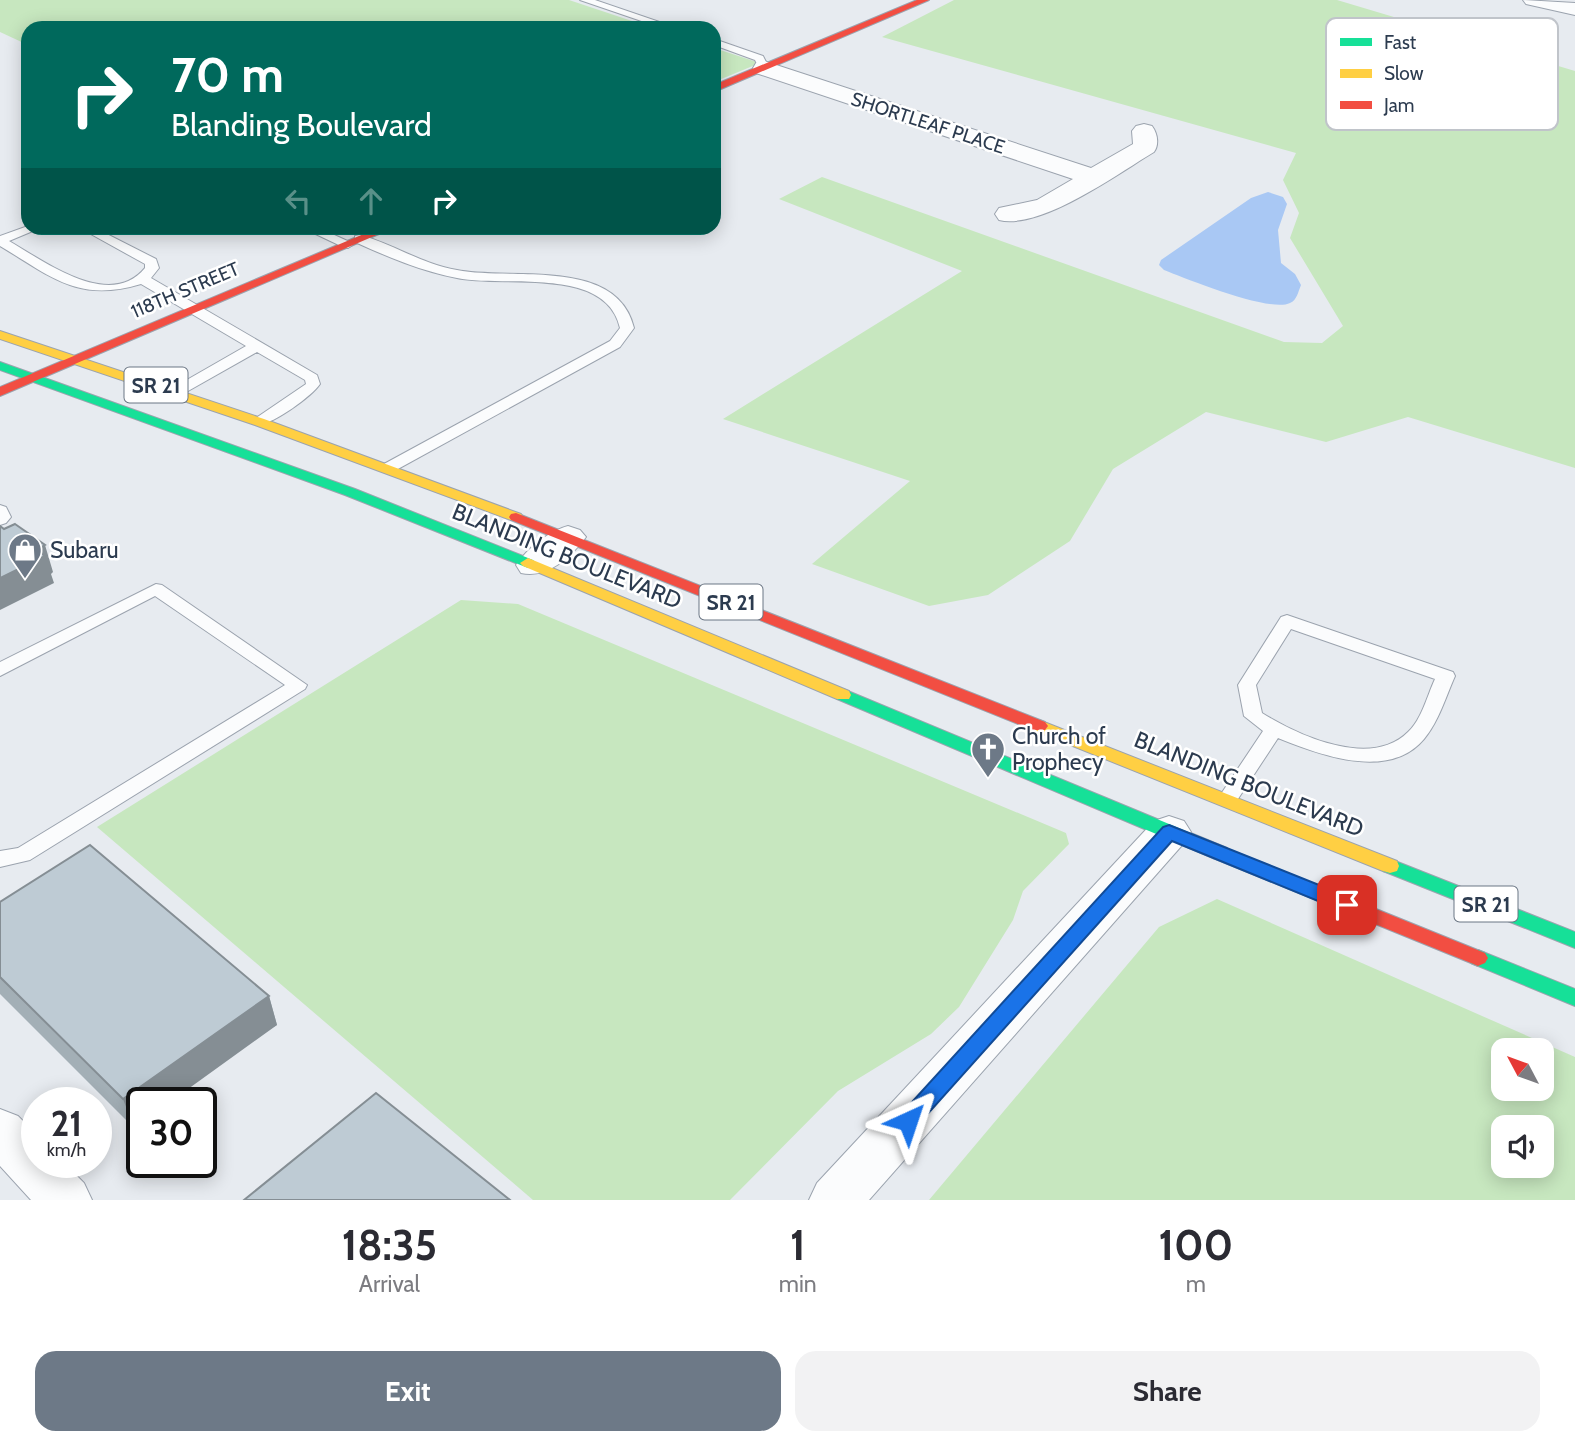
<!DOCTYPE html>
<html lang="en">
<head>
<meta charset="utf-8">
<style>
  :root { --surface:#fff; --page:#f2f2f3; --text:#2b2b33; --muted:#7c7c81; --accent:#6d7987 }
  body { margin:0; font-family:Cabin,sans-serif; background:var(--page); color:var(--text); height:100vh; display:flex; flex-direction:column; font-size:26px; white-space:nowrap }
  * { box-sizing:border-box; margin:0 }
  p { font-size:23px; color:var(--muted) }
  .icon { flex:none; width:38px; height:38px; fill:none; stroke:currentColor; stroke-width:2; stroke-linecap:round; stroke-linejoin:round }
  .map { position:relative; height:1200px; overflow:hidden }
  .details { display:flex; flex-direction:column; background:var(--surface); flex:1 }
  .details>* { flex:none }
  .top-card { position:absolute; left:21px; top:21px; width:700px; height:214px; border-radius:21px; box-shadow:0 4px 18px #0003; background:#00695c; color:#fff; overflow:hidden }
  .needle { width:46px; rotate:311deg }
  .buttons { position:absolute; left:1491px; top:1038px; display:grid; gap:14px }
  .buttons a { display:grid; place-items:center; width:63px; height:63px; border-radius:14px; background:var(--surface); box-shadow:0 4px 18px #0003; font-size:35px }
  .speed { position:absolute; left:21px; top:1087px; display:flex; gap:14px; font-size:35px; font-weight:700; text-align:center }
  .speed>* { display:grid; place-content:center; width:91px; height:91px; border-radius:50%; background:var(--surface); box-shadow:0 4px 18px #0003; line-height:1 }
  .speed small { font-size:18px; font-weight:400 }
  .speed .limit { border:4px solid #111; border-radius:10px; background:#fff; color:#111 }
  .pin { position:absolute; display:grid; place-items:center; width:60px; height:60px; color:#fff; margin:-30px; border-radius:14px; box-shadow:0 4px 10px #0006 }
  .me { position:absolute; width:77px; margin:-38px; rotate:42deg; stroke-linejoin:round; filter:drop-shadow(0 0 5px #0008) }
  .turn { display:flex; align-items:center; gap:24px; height:147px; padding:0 35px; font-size:32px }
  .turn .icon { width:91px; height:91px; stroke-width:2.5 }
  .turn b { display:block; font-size:49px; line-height:60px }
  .lanes { display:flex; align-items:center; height:66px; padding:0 35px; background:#0003; justify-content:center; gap:35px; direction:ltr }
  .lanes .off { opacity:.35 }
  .eta { display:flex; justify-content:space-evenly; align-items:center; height:119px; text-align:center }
  .eta b { font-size:42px; font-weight:800; line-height:49px }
  .action { display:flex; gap:14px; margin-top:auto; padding:14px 35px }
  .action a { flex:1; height:80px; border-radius:21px; background:var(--accent); color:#fff; font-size:28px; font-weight:800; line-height:80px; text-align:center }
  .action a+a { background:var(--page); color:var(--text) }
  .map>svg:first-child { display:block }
  .green { fill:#c7e7bf; fill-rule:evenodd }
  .water { fill:#a9c8f4 }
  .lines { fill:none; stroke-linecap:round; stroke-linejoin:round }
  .lane-casing { stroke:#9ba3ae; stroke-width:2 }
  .street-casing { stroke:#9ba3ae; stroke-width:2 }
  .fast-casing { stroke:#9ba3ae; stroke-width:2 }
  .slow-casing { stroke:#9ba3ae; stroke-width:2 }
  .jam-casing { stroke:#9ba3ae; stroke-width:2 }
  .lane { fill:#fbfcfd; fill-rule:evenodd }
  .street { fill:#fbfcfd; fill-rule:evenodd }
  .fast { fill:#16e098; fill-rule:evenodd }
  .slow { fill:#ffcf43; fill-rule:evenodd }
  .jam { fill:#f24e42; fill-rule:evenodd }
  .wall { fill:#a3afb6 }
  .shaded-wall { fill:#858e94 }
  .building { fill:#becbd4; stroke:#858e94; stroke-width:2 }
  .route { fill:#1a73e8; stroke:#114b97; stroke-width:2 }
  .labels { text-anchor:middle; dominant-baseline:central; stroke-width:5; stroke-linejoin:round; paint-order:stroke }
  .far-street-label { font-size:19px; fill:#2c3b4f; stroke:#fff }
  .shield { fill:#fff; stroke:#6b7684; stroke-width:2 }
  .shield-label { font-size:21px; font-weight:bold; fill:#2c3b4f }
  .poi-label { font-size:23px; fill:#2c3b4f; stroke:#fff; text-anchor:start }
  .street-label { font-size:23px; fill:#2c3b4f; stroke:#fff }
  .key { fill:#fff; stroke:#c0c4ca; stroke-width:2 }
  .key-label { font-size:19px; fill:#2c3b4f }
</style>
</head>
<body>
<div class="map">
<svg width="1575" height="1200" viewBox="0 0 1575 1200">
  <rect width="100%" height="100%" fill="#e7ebf0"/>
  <!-- green -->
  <path class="green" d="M 0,0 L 569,0 L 653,28 L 28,28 L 28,45 L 0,32 Z
    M 954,0 L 1337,0 L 1575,71 L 1575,468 L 1408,417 L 1326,442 L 1206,412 L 1113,469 L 1070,541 L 988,595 L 929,606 L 812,564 L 910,481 L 723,419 L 962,271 L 779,199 L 822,177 L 1284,342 L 1322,343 L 1343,326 L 1290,238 L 1299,213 L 1283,180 L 1296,153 L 882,37 Z
    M 714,48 L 760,63 L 714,82 Z
    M 461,600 L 518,604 L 1066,833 L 1069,844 L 1023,891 L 1013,920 L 959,1007 L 931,1034 L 838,1091 L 730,1200 L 533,1200 L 97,827 Z
    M 1217,899 L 1575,1057 L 1575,1200 L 929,1200 L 1159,927 ZM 1542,1050 L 1542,1088 L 1503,1088 L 1503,1050 ZM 1542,1127 L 1542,1166 L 1503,1166 L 1503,1127 Z"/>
  <!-- water -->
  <path class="water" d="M 1268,192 L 1283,197 L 1287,204 L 1278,230 L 1281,263 L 1295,274 L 1301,285 C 1298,292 1297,300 1290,303 C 1270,313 1187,279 1164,270 L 1159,265 L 1161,260 L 1251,198 Z"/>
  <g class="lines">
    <!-- lane casing -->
    <g class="lane-casing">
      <path id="lane" d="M 580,0 L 595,0 L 677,28 L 662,28 Z
        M 714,39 L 763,56 L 769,68 L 760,70 L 755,60 L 714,45 Z
        M 28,226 L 40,228 L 9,241 C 44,261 110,311 145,268 L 145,264 L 80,228 L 95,228 L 156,259 L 159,268 L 151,278 L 317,375 L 320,384 C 312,396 269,428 256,424 L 253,421 L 256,418 L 306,384 L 305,380 L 257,352 L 181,395 L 171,395 L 169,392 L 171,389 L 246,346 L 141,284 C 78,303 52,277 0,246 L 0,236 Z
        M 249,228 L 264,228 L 258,232 L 250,232 Z
        M 303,228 L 319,228 L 354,244 L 348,248 L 343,247 Z
        M 360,235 C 393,244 422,264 457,270 C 509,281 617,256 634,328 L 620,347 L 396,470 L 384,470 L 382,467 L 384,464 L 610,341 L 620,328 C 606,265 503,288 457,278 C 421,271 388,257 355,242 L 355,236 Z
        M 0,505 L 6,507 L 11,517 L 6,523 L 0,525 Z
        M 156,584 L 162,585 L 307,685 L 305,689 L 30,860 L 0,867 L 0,851 L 18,848 L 285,685 L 155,596 L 0,676 L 0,662 Z
        M 1287,615 L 1453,672 L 1455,676 C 1446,696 1439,721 1424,739 C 1389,781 1320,755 1278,738 L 1234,805 L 1220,805 L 1217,800 L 1263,731 L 1244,716 L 1238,685 L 1281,617 ZM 1291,629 L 1435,679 C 1427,696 1422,719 1408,732 C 1371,769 1299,736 1262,713 L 1256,685 Z"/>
    </g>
    <!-- street casing -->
    <g class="street-casing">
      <path id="street" d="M 1523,0 L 1575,3 L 1575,15 L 1526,4 Z
        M 764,61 L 1091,168 L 1133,144 L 1132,131 L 1136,126 L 1144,124 L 1152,126 C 1158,134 1159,145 1154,152 C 1117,174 1041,230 999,220 L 995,214 L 999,208 L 1037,200 L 1073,179 L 756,73 L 753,68 L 756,63 Z
        M 568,526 L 580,530 L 586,537 C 571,557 547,579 521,573 L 516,565 C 527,549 549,531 568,526 Z
        M 1169,816 L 1184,821 L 1191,832 L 1184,843 L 869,1200 L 809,1200 L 817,1183 L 1154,821 Z
        M 0,1109 L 18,1116 L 37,1135 L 37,1162 L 63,1162 L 84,1183 L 92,1200 L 31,1200 L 0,1166 Z"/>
    </g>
    <!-- fast casing -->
    <g class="fast-casing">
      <path id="fast" d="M 0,362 L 355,489 L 533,560 L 536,563 L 528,568 L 523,566 L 345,495 L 0,370 Z
        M 843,689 L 1227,848 L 1229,853 L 1227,858 L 1220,860 L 1213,858 L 837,699 L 835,695 L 837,691 Z
        M 1390,859 L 1575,932 L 1575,948 L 1383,871 L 1381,866 L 1383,861 Z
        M 1478,950 L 1575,989 L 1575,1006 L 1471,963 L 1468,958 L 1471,953 Z"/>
    </g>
    <!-- slow casing -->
    <g class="slow-casing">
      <path id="slow" d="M 0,331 L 264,419 L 521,514 L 523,517 L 521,520 L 511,520 L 255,425 L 0,339 Z
        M 528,558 L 849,691 L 851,695 L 849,699 L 837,699 L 523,566 L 520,563 Z
        M 1039,720 L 1397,861 L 1399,866 L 1397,871 L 1390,873 L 1383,871 L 1033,730 L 1030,726 L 1033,722 Z"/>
    </g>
    <!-- jam casing -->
    <g class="jam-casing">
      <path id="jam" d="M 917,0 L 929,0 L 714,92 L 714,85 Z
        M 378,228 L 393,228 L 0,396 L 0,387 Z
        M 516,513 L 1045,722 L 1048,726 L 1045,730 L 1033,730 L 511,520 L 509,517 L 511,514 Z
        M 1220,846 L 1485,953 L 1488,958 L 1485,963 L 1478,966 L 1471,963 L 1213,858 L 1211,853 L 1213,848 Z"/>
    </g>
    <!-- lane -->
    <use href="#lane" class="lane"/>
    <!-- street -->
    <use href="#street" class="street"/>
    <!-- fast -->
    <use href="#fast" class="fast"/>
    <!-- slow -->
    <use href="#slow" class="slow"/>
    <!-- jam -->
    <use href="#jam" class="jam"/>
  </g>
  <!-- wall -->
  <path class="wall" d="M 0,902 L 269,996 L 277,1025 L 142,1102 L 142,1123 L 134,1128 L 0,994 Z"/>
  <!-- shaded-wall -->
  <path class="shaded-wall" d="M 45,545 L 53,572 L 51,574 L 54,583 L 0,610 L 0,578 L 36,550 Z
    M 269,996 L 277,1025 L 170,1102 L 142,1102 L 142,1123 L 134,1128 L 123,1099 Z"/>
  <!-- building -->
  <path class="building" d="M 15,524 L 45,545 L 36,550 L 45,556 L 0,578 L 0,526 L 4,529 Z
    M 90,845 L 269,996 L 123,1099 L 0,977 L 0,902 Z
    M 376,1093 L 510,1200 L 244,1200 Z"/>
  <!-- route -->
  <path class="route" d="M 1169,825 L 1354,899 L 1356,905 L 1354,910 L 1347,912 L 1340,910 L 1172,841 L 916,1127 L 908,1130 L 901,1127 L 897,1121 L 901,1114 L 1163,827 Z"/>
  <!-- icons -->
  <defs>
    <g id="shop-pin" transform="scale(1.75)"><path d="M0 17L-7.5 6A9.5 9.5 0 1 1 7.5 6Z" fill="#6d7987" stroke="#fff"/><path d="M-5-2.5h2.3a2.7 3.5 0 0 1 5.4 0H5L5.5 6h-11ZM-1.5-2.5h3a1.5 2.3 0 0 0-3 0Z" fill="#fff"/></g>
    <g id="church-pin" transform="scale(1.75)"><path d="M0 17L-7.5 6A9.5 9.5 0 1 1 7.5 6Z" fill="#6d7987" stroke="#fff"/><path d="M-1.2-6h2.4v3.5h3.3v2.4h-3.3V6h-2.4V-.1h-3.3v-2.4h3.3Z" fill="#fff"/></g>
  </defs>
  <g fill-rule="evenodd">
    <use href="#shop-pin" x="25" y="550"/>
    <use href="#church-pin" x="988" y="749"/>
  </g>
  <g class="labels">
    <!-- far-street labels -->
    <g class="far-street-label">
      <text transform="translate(928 123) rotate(18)">SHORTLEAF PLACE</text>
      <text transform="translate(185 290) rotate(-23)">118TH STREET</text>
    </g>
    <!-- shield labels -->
    <g class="shield">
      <rect x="124.5" y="367.5" width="63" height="35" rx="5"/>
      <rect x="699.5" y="584.5" width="63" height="35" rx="5"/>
      <rect x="1454.5" y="886.5" width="63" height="35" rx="5"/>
    </g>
    <g class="shield-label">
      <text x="156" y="385">SR 21</text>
      <text x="731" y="602">SR 21</text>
      <text x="1486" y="904">SR 21</text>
    </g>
    <!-- poi labels -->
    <g class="poi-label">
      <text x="50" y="550">Subaru</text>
      <text x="1012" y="736">Church of<tspan x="1012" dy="26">Prophecy</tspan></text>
    </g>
    <!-- street labels -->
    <g class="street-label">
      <text transform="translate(567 556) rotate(22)">BLANDING BOULEVARD</text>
      <text transform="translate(1249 784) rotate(22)">BLANDING BOULEVARD</text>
    </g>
  </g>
  <!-- legend -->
  <rect x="1326" y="18" width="232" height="112" rx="10" class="key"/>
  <rect x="1340" y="38" width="32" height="8" fill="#16e098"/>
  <rect x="1340" y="69" width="32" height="9" fill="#ffcf43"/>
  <rect x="1340" y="101" width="32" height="8" fill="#f24e42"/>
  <g class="key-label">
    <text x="1384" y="49">Fast</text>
    <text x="1384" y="80">Slow</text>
    <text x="1384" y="112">Jam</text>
  </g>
</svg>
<div class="buttons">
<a><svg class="needle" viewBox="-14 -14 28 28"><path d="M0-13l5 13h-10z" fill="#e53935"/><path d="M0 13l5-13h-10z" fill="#7c7c81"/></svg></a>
<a><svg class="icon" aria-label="sound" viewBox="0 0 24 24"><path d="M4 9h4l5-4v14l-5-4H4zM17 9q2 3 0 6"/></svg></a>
</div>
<div class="speed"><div>21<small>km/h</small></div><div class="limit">30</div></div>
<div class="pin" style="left:1347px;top:905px;background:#d93025"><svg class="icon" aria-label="arrive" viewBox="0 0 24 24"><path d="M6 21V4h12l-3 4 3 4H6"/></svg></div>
<svg class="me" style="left:908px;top:1121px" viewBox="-20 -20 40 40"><path d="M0-17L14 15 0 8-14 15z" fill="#1a73e8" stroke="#fff" stroke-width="4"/></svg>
<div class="top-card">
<div class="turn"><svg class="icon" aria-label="right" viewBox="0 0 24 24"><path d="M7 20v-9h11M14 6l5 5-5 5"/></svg><div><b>70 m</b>Blanding Boulevard</div></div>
<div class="lanes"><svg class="icon off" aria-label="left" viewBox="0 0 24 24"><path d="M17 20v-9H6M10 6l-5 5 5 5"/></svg><svg class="icon off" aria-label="ahead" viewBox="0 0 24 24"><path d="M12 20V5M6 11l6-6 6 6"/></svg><svg class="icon" aria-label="right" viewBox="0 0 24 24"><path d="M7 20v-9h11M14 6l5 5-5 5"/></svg></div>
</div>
</div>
<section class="details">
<div class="eta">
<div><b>18:35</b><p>Arrival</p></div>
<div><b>1</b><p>min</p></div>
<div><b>100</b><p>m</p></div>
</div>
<div class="action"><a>Exit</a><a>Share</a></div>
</section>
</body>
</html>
